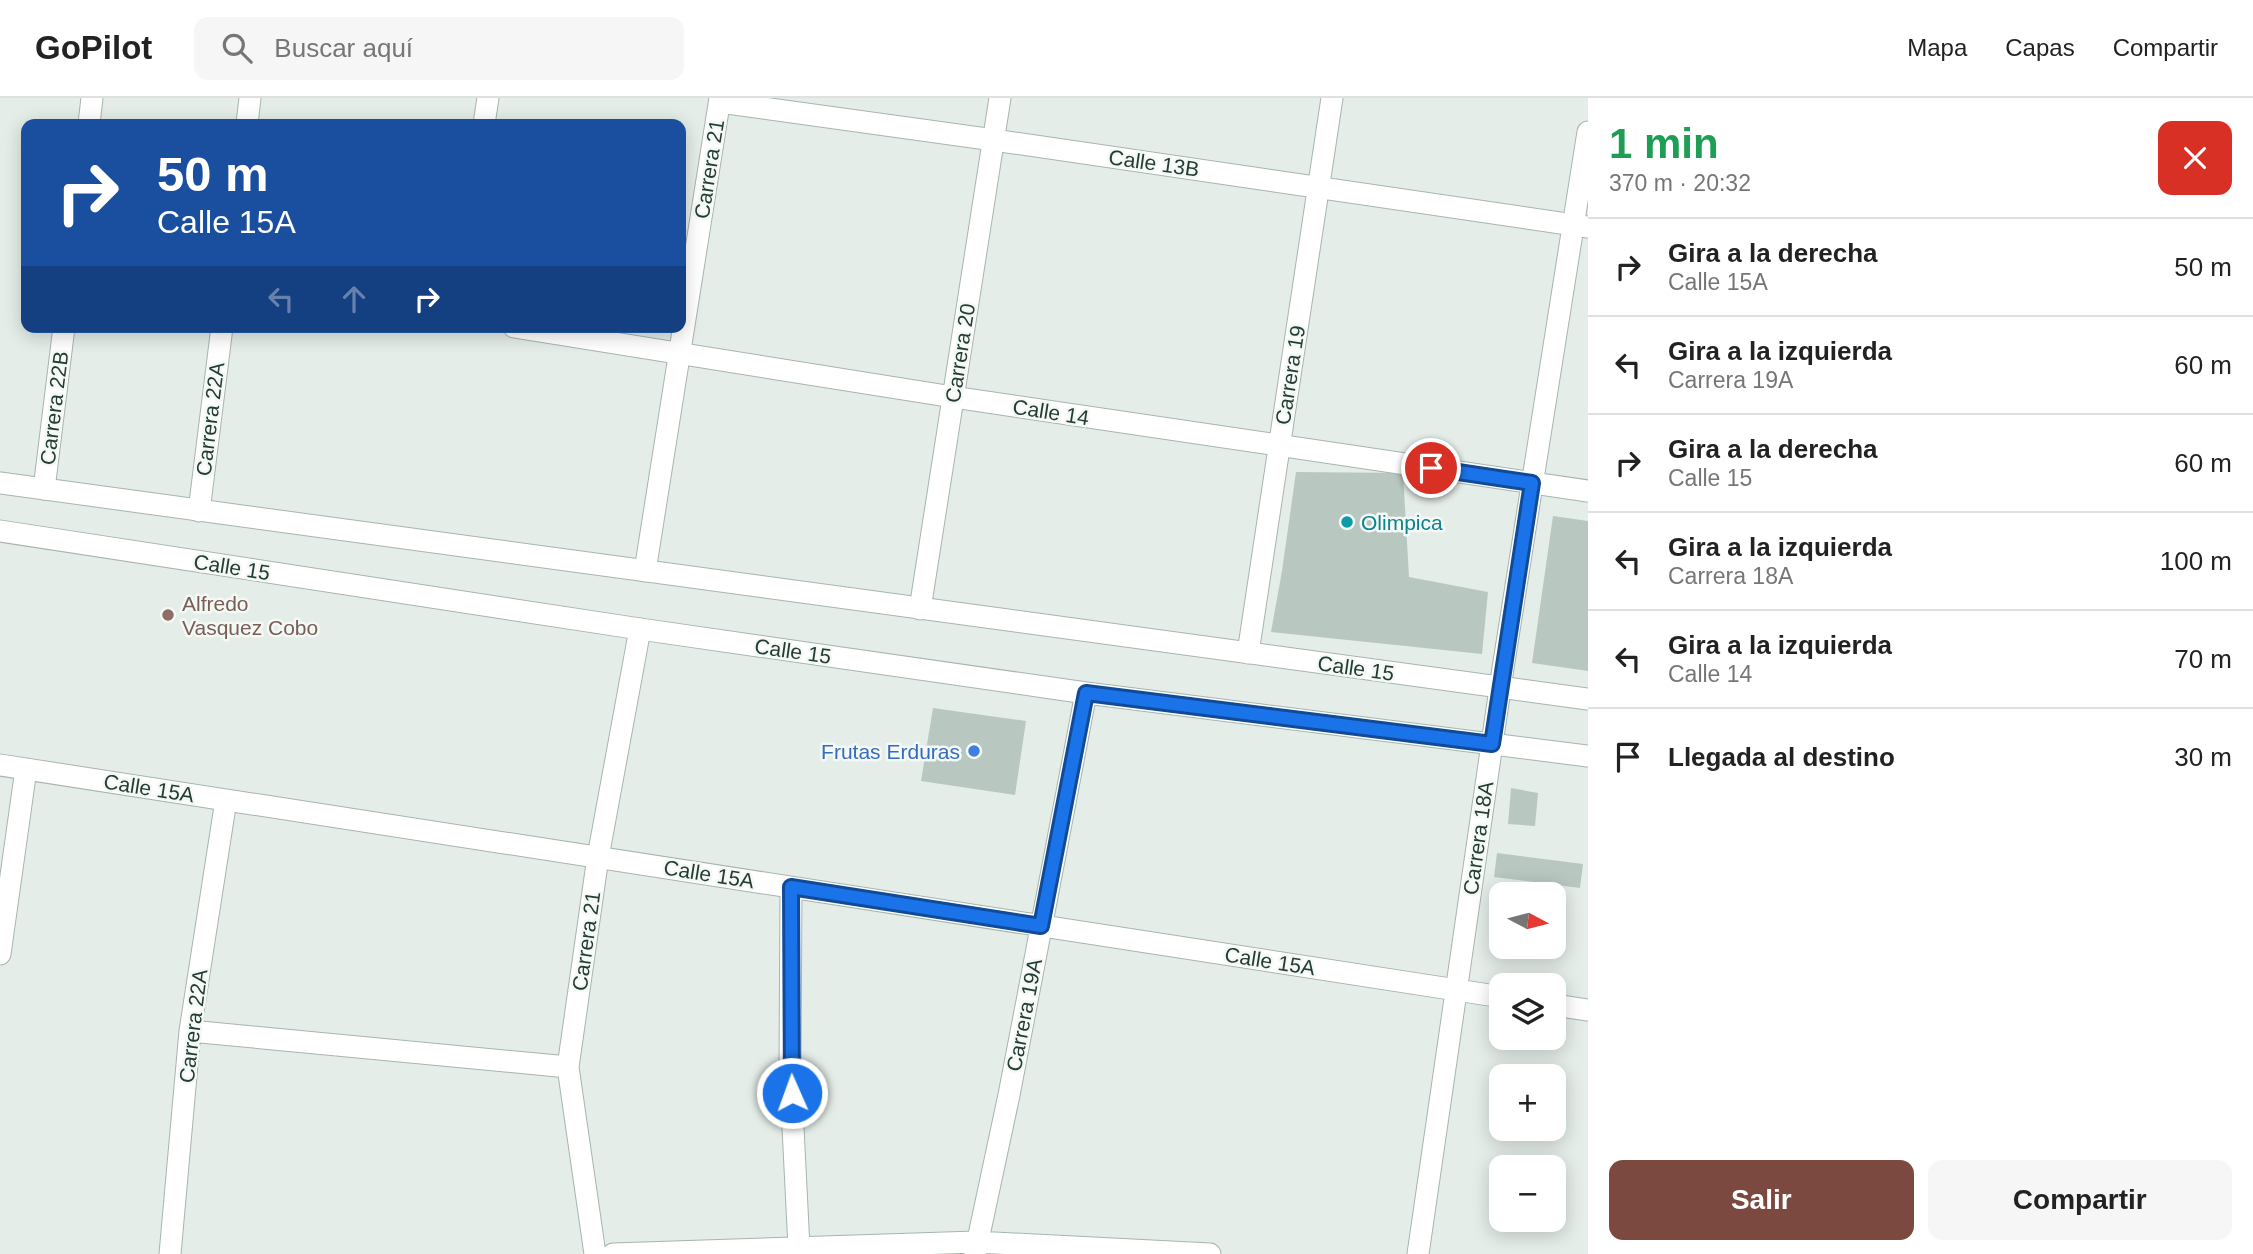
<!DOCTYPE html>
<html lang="es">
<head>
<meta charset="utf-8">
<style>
  :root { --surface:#fff; --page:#f6f6f6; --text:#222; --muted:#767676; --line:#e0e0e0; --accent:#7c4940 }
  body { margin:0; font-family:Arial,sans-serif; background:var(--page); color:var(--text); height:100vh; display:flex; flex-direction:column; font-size:26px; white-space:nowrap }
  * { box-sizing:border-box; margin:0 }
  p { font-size:23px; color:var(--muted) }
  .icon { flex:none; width:38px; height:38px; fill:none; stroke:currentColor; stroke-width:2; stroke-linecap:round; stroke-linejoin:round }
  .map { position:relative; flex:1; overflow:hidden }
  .drawer { display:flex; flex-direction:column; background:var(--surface); width:665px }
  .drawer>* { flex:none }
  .banner { position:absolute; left:21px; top:21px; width:665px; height:214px; border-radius:14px; box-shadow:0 4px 18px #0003; background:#1a4fa0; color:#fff; overflow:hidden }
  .needle { width:46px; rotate:97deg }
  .tools { position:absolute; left:1489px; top:784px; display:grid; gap:14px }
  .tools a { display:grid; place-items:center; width:77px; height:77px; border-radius:14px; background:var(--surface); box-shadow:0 4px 18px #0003; font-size:35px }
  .pin { position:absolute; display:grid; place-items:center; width:60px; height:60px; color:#fff; margin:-30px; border:4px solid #fff; border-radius:50%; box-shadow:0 2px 7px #0007 }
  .me { position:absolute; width:77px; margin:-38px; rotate:358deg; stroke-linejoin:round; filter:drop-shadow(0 0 5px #0008) }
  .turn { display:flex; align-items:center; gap:24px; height:147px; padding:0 21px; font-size:32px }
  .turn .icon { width:91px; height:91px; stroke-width:2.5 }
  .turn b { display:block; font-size:49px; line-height:60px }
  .lanes { display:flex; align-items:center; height:66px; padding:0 21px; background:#0003; justify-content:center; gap:35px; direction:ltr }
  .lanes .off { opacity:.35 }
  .round { display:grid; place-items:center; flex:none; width:74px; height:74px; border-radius:14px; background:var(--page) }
  .head { display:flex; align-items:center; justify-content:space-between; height:119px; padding:0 21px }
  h1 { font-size:42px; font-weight:600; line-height:52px; color:#1e9e55 }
  .button { display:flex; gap:14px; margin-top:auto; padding:14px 21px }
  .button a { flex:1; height:80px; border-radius:14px; background:var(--accent); color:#fff; font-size:28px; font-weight:600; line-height:80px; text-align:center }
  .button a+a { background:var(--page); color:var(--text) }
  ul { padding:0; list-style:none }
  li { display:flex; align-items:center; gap:21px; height:98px; padding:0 21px; border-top:2px solid var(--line) }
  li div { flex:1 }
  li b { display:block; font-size:26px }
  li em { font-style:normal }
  header { display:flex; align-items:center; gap:42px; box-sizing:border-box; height:98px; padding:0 35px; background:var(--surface); border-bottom:2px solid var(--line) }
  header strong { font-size:33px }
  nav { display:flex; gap:38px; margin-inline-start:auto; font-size:24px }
  .search { width:490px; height:63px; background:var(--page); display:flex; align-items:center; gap:18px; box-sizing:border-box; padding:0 24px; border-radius:14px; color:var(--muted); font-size:26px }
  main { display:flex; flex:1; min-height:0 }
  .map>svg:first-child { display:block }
  .building { fill:#b9c7c1 }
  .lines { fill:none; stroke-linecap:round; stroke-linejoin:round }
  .minor-casing { stroke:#a7b5ae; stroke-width:23 }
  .tertiary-casing { stroke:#a7b5ae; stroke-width:23 }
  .minor { stroke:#fff; stroke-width:21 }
  .tertiary { stroke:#fff; stroke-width:21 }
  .route-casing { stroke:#114b97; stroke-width:18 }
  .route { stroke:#1a73e8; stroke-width:12 }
  .culture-dot { fill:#0f9aa8; stroke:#f4f9f6; stroke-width:2.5 }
  .education-dot { fill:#8d6e63; stroke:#f4f9f6; stroke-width:2.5 }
  .shop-dot { fill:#3f7fe0; stroke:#f4f9f6; stroke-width:2.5 }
  .labels { text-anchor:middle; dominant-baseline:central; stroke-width:5; stroke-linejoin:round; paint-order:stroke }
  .street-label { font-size:21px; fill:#243d34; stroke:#f4f9f6 }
  .culture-label { font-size:21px; fill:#0d838f; stroke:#f4f9f6; text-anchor:start }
  .education-label { font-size:21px; fill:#785e54; stroke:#f4f9f6; text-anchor:start }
  .shop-label { font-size:21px; fill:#366cbe; stroke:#f4f9f6; text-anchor:end }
</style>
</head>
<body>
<header>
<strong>GoPilot</strong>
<div class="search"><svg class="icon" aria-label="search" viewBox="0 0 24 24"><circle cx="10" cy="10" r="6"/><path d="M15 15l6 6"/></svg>Buscar aquí</div>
<nav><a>Mapa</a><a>Capas</a><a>Compartir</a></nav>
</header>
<main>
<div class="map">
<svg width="1588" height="1156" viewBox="0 0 1588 1156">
  <rect width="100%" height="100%" fill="#e4ede8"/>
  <!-- building -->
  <path class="building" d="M 1296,374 L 1403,375 L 1409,479 L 1488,494 L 1482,556 L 1271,534 L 1282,473 Z
    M 1553,418 L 1588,423 L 1588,573 L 1532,565 Z
    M 933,610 L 1026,623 L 1015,697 L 921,683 Z
    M 1511,690 L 1538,695 L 1535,728 L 1508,726 Z
    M 1497,755 L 1583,766 L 1580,790 L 1494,779 Z"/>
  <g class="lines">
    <!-- minor casing -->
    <g class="minor-casing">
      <path id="minor" d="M 720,4 L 994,42 L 1588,129
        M 89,26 L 92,0
        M 247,26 L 250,0
        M 484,26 L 488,0
        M 514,229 L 953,299 L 1588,393
        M 44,391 L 64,229
        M 199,413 L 222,229
        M 645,473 L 720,0
        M 920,511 L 1000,0
        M 1248,555 L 1332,0
        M 0,667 L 1502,899
        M 791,789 L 790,969 L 799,1150
        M 0,856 L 26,671
        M 1554,907 L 1588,912
        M 190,933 L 568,969
        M 170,1156 L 190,933 L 226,702
        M 595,1156 L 568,969 L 598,759 L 640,531
        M 613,1156 L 976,1144 L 1210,1156
        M 975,1156 L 1009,997 L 1086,595
        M 1418,1156 L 1503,570 L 1588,34"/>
    </g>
    <!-- tertiary casing -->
    <g class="tertiary-casing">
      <path id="tertiary" d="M 0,385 L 1588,601
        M 0,433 L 640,531 L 1086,595 L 1588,658"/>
    </g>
    <!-- minor -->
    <use href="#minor" class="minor"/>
    <!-- tertiary -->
    <use href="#tertiary" class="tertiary"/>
  </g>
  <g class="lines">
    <!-- route casing -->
    <g class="route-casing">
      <path id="route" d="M 792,995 L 791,789 L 1041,828 L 1086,595 L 1492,646 L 1532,385 L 1431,370"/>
    </g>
    <!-- route -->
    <use href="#route" class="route"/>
  </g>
  <!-- markers -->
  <circle class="culture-dot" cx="1347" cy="424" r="7"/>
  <circle class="education-dot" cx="168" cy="517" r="7"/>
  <circle class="shop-dot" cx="974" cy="653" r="7"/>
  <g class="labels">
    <!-- street labels -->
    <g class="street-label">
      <text transform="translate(1154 65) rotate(8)">Calle 13B</text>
      <text transform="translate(709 71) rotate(-81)">Carrera 21</text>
      <text transform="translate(960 255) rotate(-81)">Carrera 20</text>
      <text transform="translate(1290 277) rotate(-81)">Carrera 19</text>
      <text transform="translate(54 310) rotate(-83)">Carrera 22B</text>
      <text transform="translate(1051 314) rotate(9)">Calle 14</text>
      <text transform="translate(210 321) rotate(-83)">Carrera 22A</text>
      <text transform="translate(232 469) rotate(9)">Calle 15</text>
      <text transform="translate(793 553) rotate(8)">Calle 15</text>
      <text transform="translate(1356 570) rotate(8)">Calle 15</text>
      <text transform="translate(149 690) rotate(9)">Calle 15A</text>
      <text transform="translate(1478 740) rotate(-82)">Carrera 18A</text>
      <text transform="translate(709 776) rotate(9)">Calle 15A</text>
      <text transform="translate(586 843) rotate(-82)">Carrera 21</text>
      <text transform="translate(1270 863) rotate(9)">Calle 15A</text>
      <text transform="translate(1024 917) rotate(-79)">Carrera 19A</text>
      <text transform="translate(193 928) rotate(-83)">Carrera 22A</text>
    </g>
    <!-- culture labels -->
    <g class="culture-label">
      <text x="1361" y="424">Olimpica</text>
    </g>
    <!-- education labels -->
    <g class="education-label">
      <text x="182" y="505">Alfredo<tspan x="182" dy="24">Vasquez Cobo</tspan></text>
    </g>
    <!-- shop labels -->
    <g class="shop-label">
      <text x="960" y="653">Frutas Erduras</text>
    </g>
  </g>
</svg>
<div class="tools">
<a><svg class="needle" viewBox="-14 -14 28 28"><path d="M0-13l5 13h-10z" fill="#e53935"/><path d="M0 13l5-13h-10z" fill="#767676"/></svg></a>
<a><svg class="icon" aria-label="layers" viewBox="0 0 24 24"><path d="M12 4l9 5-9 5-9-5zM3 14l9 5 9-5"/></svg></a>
<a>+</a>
<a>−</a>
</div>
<div class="pin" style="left:1431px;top:370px;background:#d93025"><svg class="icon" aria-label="arrive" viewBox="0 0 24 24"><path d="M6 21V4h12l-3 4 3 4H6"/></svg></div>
<svg class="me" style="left:792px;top:995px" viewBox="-20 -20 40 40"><circle r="17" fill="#1a73e8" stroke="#fff" stroke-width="3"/><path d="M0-11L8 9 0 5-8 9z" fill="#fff"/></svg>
<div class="banner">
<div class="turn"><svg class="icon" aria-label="right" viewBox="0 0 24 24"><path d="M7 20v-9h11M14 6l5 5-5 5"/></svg><div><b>50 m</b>Calle 15A</div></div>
<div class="lanes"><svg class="icon off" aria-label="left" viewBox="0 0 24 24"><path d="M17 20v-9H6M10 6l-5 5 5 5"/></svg><svg class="icon off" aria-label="ahead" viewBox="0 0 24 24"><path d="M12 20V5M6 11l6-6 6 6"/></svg><svg class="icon" aria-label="right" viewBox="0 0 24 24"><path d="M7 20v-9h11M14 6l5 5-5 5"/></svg></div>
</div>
</div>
<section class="drawer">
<div class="head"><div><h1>1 min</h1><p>370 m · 20:32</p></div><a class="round" style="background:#d93025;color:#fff"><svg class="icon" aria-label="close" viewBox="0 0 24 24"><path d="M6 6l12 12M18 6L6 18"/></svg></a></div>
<ul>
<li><svg class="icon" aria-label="right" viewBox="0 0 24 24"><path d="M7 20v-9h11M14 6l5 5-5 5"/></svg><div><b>Gira a la derecha</b><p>Calle 15A</p></div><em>50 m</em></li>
<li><svg class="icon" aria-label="left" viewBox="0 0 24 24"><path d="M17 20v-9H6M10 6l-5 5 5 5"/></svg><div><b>Gira a la izquierda</b><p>Carrera 19A</p></div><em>60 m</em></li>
<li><svg class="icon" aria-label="right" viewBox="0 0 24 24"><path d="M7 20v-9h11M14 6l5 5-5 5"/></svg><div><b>Gira a la derecha</b><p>Calle 15</p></div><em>60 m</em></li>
<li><svg class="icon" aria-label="left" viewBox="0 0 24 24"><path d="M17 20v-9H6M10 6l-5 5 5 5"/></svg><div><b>Gira a la izquierda</b><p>Carrera 18A</p></div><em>100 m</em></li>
<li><svg class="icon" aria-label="left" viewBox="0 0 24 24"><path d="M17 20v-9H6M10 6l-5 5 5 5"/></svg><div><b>Gira a la izquierda</b><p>Calle 14</p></div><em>70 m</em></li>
<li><svg class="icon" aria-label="arrive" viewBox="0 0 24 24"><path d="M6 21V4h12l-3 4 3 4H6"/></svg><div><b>Llegada al destino</b></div><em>30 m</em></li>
</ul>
<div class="button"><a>Salir</a><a>Compartir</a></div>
</section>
</main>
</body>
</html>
